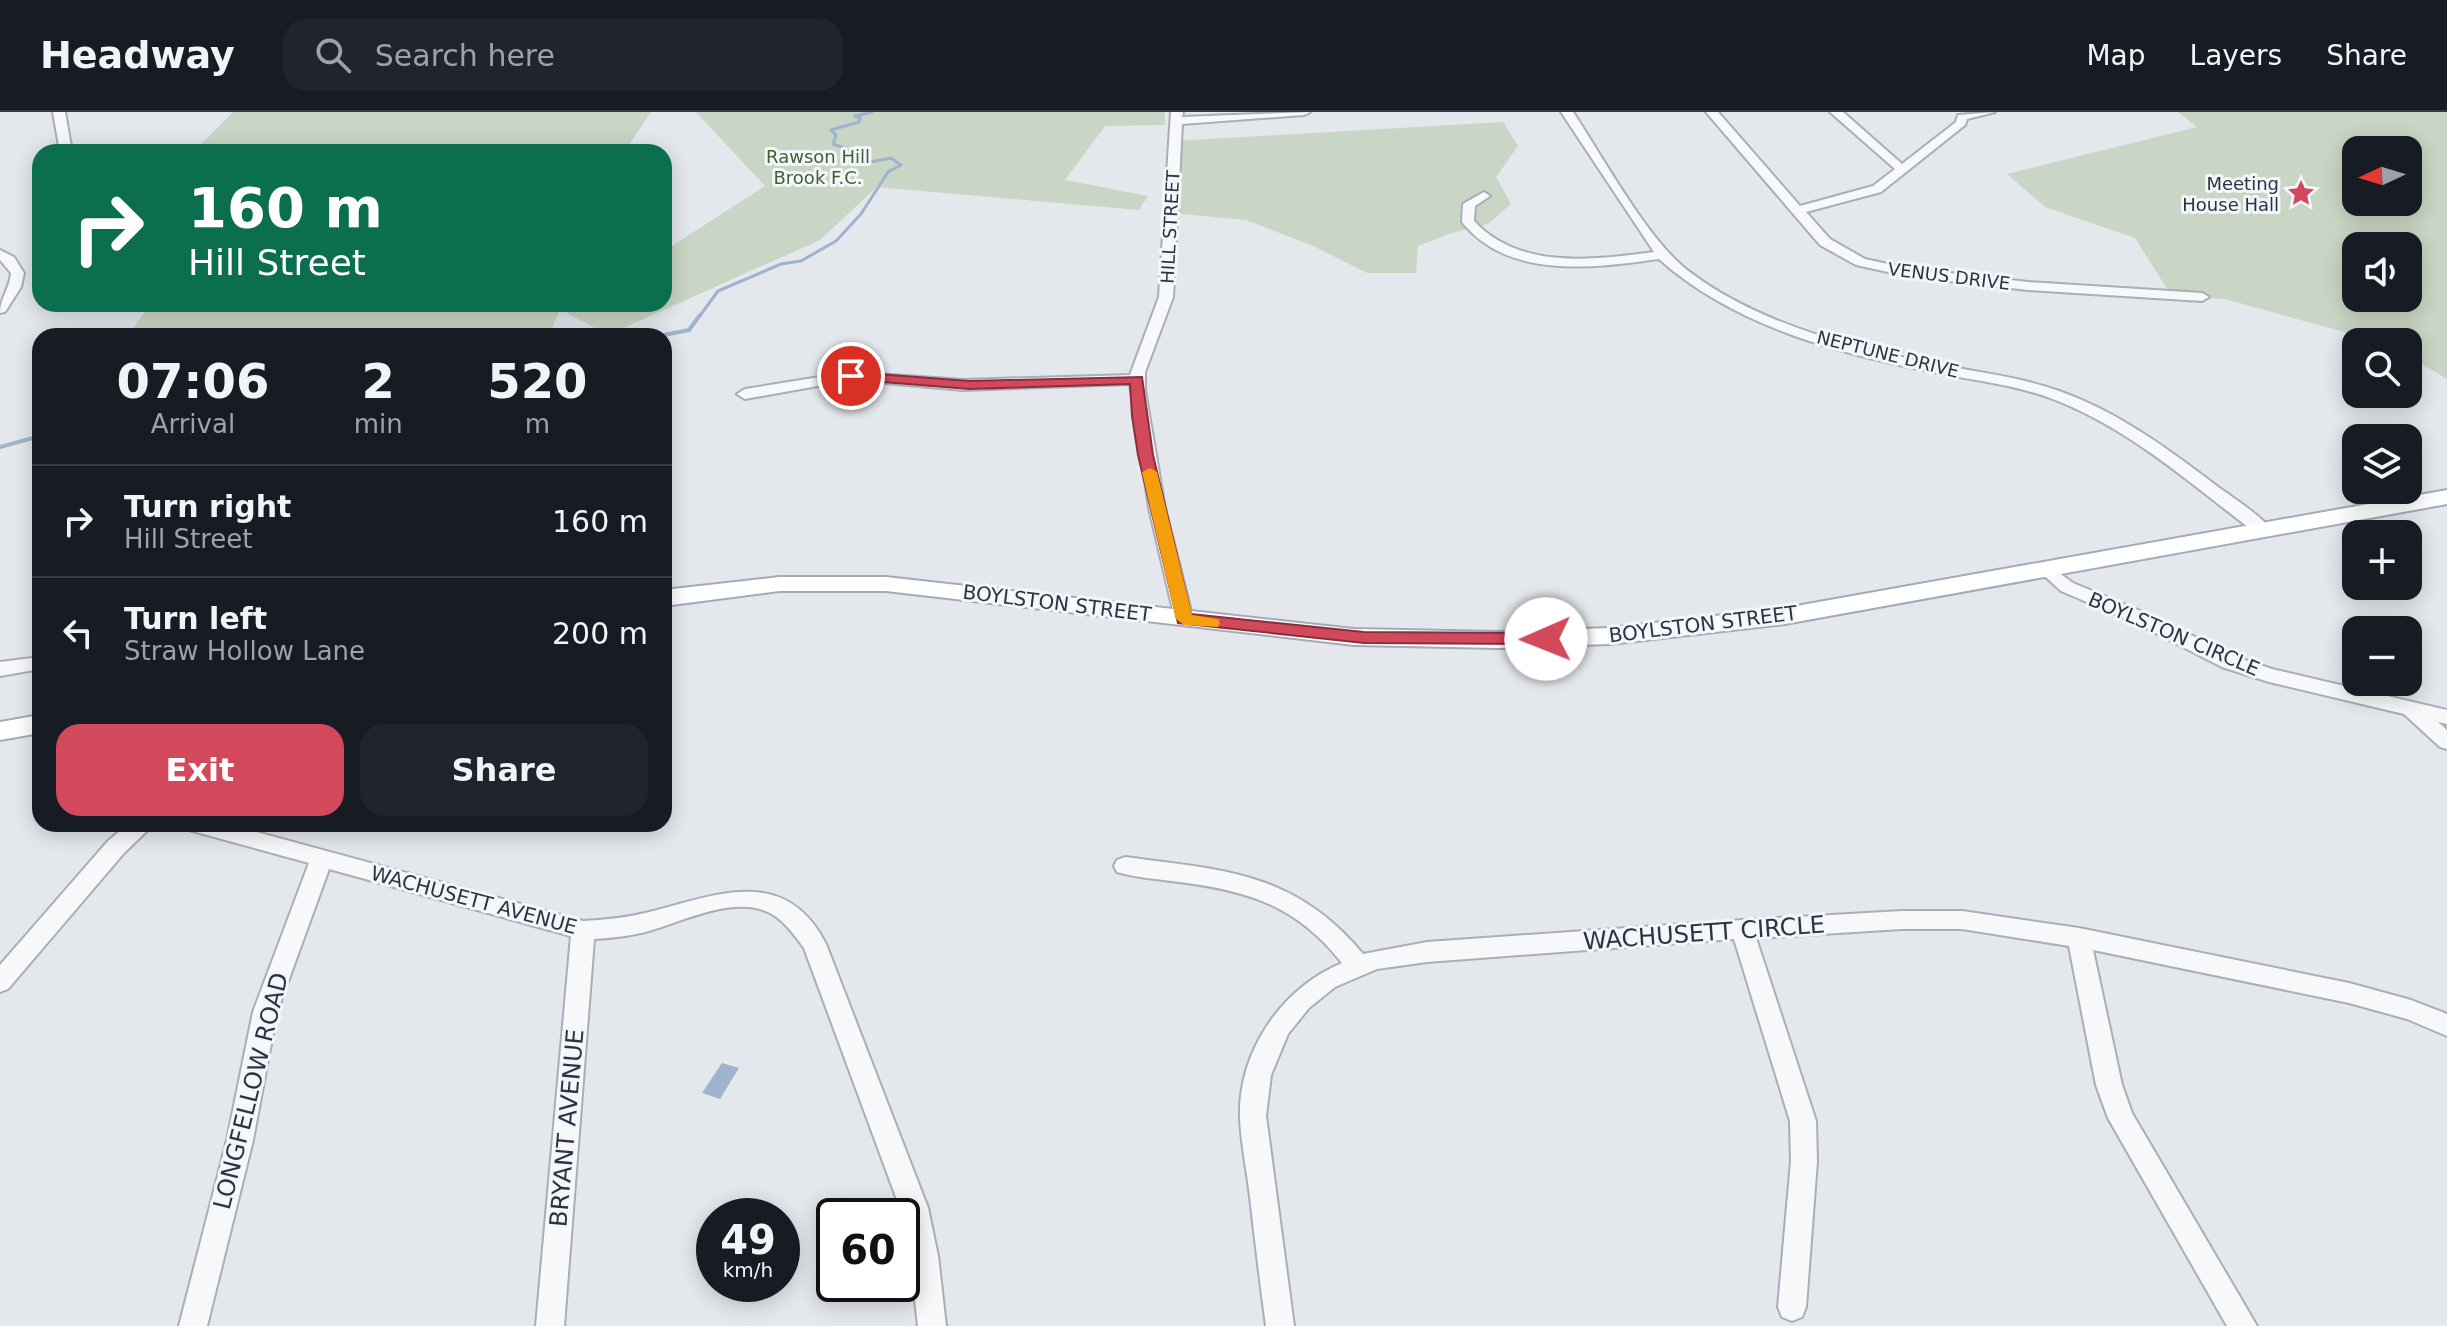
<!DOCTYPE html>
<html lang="en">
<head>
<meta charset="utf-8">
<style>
  :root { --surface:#171b24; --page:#20242c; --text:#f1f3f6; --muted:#9ea1a6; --line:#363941; --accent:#d1495b }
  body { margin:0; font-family:"DejaVu Sans",sans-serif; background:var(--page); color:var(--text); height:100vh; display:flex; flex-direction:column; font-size:30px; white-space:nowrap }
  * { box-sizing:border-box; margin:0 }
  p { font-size:26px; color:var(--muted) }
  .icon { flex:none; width:44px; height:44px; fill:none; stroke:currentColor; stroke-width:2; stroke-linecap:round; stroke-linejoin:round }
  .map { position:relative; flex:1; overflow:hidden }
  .drawer { position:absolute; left:32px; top:216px; width:640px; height:504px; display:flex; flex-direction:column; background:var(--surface); border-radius:24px; box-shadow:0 4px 20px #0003 }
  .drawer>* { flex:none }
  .banner { position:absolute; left:32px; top:32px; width:640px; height:168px; border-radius:24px; box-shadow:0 4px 20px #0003; background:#0b6e4f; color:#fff; overflow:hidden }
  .needle { width:52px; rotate:266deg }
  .controls { position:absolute; left:2342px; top:24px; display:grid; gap:16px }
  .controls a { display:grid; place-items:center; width:80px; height:80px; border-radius:16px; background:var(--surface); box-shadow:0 4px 20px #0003; font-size:40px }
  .speed { position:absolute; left:696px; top:1086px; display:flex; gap:16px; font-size:40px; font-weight:700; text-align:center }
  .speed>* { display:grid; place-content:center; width:104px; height:104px; border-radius:50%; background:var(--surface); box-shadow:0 4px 20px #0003; line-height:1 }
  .speed small { font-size:20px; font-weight:400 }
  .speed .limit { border:4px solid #111; border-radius:12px; background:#fff; color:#111 }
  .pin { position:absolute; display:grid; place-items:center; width:68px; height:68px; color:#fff; margin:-34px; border:4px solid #fff; border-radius:50%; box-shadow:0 2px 8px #0007 }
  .me { position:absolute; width:88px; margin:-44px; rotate:269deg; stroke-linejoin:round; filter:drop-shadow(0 0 6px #0008) }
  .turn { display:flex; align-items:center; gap:28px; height:168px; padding:0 24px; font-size:36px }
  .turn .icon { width:104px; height:104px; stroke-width:2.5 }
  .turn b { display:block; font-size:56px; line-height:68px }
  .eta { display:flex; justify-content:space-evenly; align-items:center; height:136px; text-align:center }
  .eta b { font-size:48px; font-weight:600; line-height:56px }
  .cta { display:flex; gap:16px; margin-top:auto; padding:16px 24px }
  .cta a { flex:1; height:92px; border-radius:24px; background:var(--accent); color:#fff; font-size:32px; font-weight:600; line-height:92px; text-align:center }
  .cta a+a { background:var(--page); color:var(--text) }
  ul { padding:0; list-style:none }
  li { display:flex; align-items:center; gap:24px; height:112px; padding:0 24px; border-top:2px solid var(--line) }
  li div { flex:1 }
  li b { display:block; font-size:30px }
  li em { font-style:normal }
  header { display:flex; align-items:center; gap:48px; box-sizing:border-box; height:112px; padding:0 40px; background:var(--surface); border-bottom:2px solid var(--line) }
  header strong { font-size:38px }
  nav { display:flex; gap:44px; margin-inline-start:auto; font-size:28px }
  .search { width:560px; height:72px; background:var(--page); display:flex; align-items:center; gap:20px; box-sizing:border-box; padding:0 28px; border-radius:24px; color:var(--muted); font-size:30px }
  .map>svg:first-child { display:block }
  .green { fill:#c9d6c5; fill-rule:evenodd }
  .water { fill:#9fb4cc }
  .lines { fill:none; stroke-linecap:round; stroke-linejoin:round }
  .stream-far1 { stroke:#9fb4cc; stroke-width:3 }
  .stream { stroke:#9fb4cc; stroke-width:4 }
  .minor-casing { stroke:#a9aeb7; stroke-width:4 }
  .major-casing { stroke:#a3abb8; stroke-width:4 }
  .minor { fill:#f7f8fa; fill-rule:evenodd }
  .major { fill:#fff; fill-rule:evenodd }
  .route { fill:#d1495b; stroke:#882f3b; stroke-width:2 }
  .slow { fill:#f59e0b }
  .labels { text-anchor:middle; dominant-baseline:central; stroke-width:6; stroke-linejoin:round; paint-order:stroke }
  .far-park-label { font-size:18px; fill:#3f6138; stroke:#f4f6f9 }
  .far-poi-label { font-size:18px; fill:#2b3445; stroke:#f4f6f9; text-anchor:end }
  .far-street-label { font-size:18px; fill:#2b3445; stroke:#f4f6f9 }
  .street-label { font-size:20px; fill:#2b3445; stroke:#f4f6f9 }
  .near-street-label { font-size:24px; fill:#2b3445; stroke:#f4f6f9 }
</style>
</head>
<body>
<header>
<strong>Headway</strong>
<div class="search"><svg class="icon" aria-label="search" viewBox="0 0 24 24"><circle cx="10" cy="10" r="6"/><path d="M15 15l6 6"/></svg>Search here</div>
<nav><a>Map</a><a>Layers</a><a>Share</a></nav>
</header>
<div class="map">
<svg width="2447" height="1214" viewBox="0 0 2447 1214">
  <rect width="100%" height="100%" fill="#e4e7ec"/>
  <!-- green -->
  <path class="green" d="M 233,0 L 651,0 L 624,40 L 193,40 Z
    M 696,0 L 1165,0 L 1165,13 L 1105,14 L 1065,68 L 1148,84 L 1139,98 L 877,75 L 820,128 L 608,223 L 567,201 L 581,192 L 664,192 L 664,139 L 765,74 Z
    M 2178,0 L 2447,0 L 2447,267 L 2408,244 L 2408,230 L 2380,230 L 2225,187 L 2171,183 L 2135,126 L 2045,95 L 2007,62 L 2197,15 ZM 2356,38 L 2408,38 L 2408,90 L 2356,90 ZM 2356,134 L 2408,134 L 2408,186 L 2356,186 Z
    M 1503,10 L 1518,34 L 1496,65 L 1511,92 L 1488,112 L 1452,121 L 1418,134 L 1416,161 L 1367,161 L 1313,134 L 1246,108 L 1170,101 L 1174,29 Z
    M 151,192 L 562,192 L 549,224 L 127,224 Z"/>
  <!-- water -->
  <path class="water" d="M 722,951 L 739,956 L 720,987 L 702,981 Z"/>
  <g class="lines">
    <!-- stream-far1 -->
    <path class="stream-far1" d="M 699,205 L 718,179 L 781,152 L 801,149 L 836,129 L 861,102 L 888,60 L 901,53 L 891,46 L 865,51 L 852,48 L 847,37 L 833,32 L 836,23 L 831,18 L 859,10 L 860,6 L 855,4 L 872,0"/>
    <!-- stream -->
    <path class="stream" d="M 604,224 L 635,219 L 641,224
      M 659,224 L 689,218 L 700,203
      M 0,335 L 40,324"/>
    <!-- minor casing -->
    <g class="minor-casing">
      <path id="minor" d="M 53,0 L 65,0 L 72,40 L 60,40 Z
        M 1171,0 L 1183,0 L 1182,5 L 1310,0 L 1304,3 L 1182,12 L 1173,185 L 1145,260 L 1145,278 L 1165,396 L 1193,507 L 1191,511 L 1184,513 L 1175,507 L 1149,396 L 1130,272 L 963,278 L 851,268 L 745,287 L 737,282 L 745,277 L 851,260 L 963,268 L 1130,263 L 1159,185 Z
        M 1561,0 L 1573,0 C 1603,45 1649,131 1691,161 C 1762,214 1860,238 1946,254 C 1984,261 2023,266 2059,279 C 2113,298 2160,331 2205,365 C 2226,382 2255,398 2272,418 L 2263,423 L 2257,422 C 2191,372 2128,315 2050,286 C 2015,273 1978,269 1943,262 C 1844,243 1736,216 1659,147 C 1594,156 1508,168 1462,110 L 1463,92 L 1484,80 L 1490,84 L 1475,94 L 1474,109 C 1520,158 1593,148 1654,140 Z
        M 1706,0 L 1718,0 L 1800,94 L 1873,74 L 1895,57 L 1830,0 L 1843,0 L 1902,52 L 1956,10 L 1958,3 L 1995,0 L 1967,7 L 1965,13 L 1881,80 L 1806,100 L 1830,127 L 1865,147 L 1906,156 L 2028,170 L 2202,181 L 2209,185 L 2202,189 L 2028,178 L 1906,164 L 1856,153 L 1820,133 Z
        M 0,138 L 14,145 L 24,161 L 21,175 L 5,200 L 0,201 C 0,186 10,176 11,161 L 0,148 Z
        M 2047,452 L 2073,471 L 2150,503 L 2236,545 L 2272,557 L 2447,598 L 2447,612 L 2438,610 L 2447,618 L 2447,637 L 2440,635 L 2404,602 L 2269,570 L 2222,555 L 2136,511 L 2061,479 L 2038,458 Z
        M 40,545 L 40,557 L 0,564 L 0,550 Z
        M 128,712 L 154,712 L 124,741 L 8,877 L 0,880 L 0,853 L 108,729 Z
        M 186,712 L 227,712 L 583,809 C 604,808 624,806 645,801 C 712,785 784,750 826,832 L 928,1096 L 938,1144 L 946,1214 L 918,1214 L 910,1144 L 900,1096 L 804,836 C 794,823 785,809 770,801 C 734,783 684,809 649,819 C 631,824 612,826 594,827 L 564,1214 L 536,1214 L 571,824 L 329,757 L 277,900 L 253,1028 L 207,1214 L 179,1214 L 227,1028 L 253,900 L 309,751 L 189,718 Z
        M 1125,745 C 1224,758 1295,760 1363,842 L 1427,830 L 1742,808 L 1902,799 L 1962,799 L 2079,816 L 2349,871 L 2411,888 L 2447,902 L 2447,924 L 2407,907 L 2349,891 L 2093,838 L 2122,973 L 2132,1001 L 2257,1214 L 2227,1214 L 2108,1006 L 2096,973 L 2069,834 L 1962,817 L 1902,817 L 1756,826 L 1816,1009 L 1817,1049 L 1806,1195 L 1802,1205 L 1792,1209 L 1782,1205 L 1778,1195 L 1791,1049 L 1790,1009 L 1734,827 L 1427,850 L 1377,857 L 1335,875 L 1309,896 L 1288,922 L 1271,963 L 1266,1004 L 1294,1214 L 1266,1214 C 1260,1171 1255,1128 1250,1085 C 1247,1059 1241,1032 1240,1006 C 1238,939 1282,876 1342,851 C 1297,794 1250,779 1179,770 C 1159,767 1137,766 1117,760 L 1114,754 L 1117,748 Z"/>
    </g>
    <!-- major casing -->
    <g class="major-casing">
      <path id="major" d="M 2447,378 L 2447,392 L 1785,512 L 1610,532 L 1499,536 L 1354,533 L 886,479 L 779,479 L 664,494 L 664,478 L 779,465 L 886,465 L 1354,517 L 1499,520 L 1610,516 L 1785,496 Z
        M 40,603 L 40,621 L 0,628 L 0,610 Z"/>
    </g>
    <!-- minor -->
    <use href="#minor" class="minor"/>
    <!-- major -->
    <use href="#major" class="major"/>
  </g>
  <!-- route -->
  <path class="route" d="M 851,260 L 969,269 L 1142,265 L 1153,343 L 1191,502 L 1364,520 L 1546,521 L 1554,527 L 1546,532 L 1364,531 L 1178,511 L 1138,343 L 1132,304 L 1130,272 L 969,277 L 846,267 L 846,262 Z"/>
  <!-- slow -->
  <path class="slow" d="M 1150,356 L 1157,360 L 1192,503 L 1218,507 L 1220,511 L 1218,515 L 1184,513 L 1176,507 L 1142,360 Z"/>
  <!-- icons -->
  <defs>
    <g id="sight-bare" transform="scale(2.16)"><path d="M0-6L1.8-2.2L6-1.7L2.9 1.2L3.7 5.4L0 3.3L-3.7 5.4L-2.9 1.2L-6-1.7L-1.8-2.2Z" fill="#d1495b" stroke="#f4f6f9" stroke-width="2.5" paint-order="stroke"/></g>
  </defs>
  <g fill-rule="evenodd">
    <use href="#sight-bare" x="2301" y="81"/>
  </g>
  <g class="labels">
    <!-- far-park labels -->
    <g class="far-park-label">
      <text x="818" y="44">Rawson Hill<tspan x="818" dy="21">Brook F.C.</tspan></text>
    </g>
    <!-- far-poi labels -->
    <g class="far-poi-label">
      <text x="2279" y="71">Meeting<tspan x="2279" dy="21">House Hall</tspan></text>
    </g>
    <!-- far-street labels -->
    <g class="far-street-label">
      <text transform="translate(1170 115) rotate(-87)">HILL STREET</text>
      <text transform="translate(1949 164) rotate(7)">VENUS DRIVE</text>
      <text transform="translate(1888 242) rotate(14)">NEPTUNE DRIVE</text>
    </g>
    <!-- street labels -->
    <g class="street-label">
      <text transform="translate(1057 491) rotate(7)">BOYLSTON STREET</text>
      <text transform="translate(1703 512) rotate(-7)">BOYLSTON STREET</text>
      <text transform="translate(2174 522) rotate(23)">BOYLSTON CIRCLE</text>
      <text transform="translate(474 788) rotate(15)">WACHUSETT AVENUE</text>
    </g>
    <!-- near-street labels -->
    <g class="near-street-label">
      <text transform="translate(1704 821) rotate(-4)">WACHUSETT CIRCLE</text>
      <text transform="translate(251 979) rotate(-76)">LONGFELLOW ROAD</text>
      <text transform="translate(567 1016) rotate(-85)">BRYANT AVENUE</text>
    </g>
  </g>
</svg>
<div class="controls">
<a><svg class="needle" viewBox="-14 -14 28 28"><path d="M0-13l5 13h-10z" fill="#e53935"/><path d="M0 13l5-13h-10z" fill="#9ea1a6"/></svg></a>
<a><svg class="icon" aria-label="sound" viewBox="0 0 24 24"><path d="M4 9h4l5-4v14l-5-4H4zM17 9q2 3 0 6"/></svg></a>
<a><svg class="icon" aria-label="search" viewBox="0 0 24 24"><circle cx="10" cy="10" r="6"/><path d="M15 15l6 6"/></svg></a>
<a><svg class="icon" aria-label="layers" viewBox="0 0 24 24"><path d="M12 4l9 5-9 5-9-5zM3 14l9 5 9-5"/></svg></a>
<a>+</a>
<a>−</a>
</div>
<div class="speed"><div>49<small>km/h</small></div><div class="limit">60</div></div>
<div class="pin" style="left:851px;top:264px;background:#d93025"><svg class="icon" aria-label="arrive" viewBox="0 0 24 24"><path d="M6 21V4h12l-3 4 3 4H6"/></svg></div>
<svg class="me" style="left:1546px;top:527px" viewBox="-20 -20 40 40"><circle r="19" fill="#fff"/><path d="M0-13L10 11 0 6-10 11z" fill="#d1495b"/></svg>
<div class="banner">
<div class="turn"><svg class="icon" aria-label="right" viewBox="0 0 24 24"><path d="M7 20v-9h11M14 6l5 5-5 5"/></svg><div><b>160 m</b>Hill Street</div></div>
</div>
<section class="drawer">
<div class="eta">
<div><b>07:06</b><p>Arrival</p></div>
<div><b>2</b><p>min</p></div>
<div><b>520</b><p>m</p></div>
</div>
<ul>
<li><svg class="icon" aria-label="right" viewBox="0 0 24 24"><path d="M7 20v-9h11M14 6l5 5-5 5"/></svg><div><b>Turn right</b><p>Hill Street</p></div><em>160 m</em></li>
<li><svg class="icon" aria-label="left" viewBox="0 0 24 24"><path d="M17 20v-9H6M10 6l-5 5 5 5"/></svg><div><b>Turn left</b><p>Straw Hollow Lane</p></div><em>200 m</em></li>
</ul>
<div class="cta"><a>Exit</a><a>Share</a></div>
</section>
</div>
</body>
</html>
